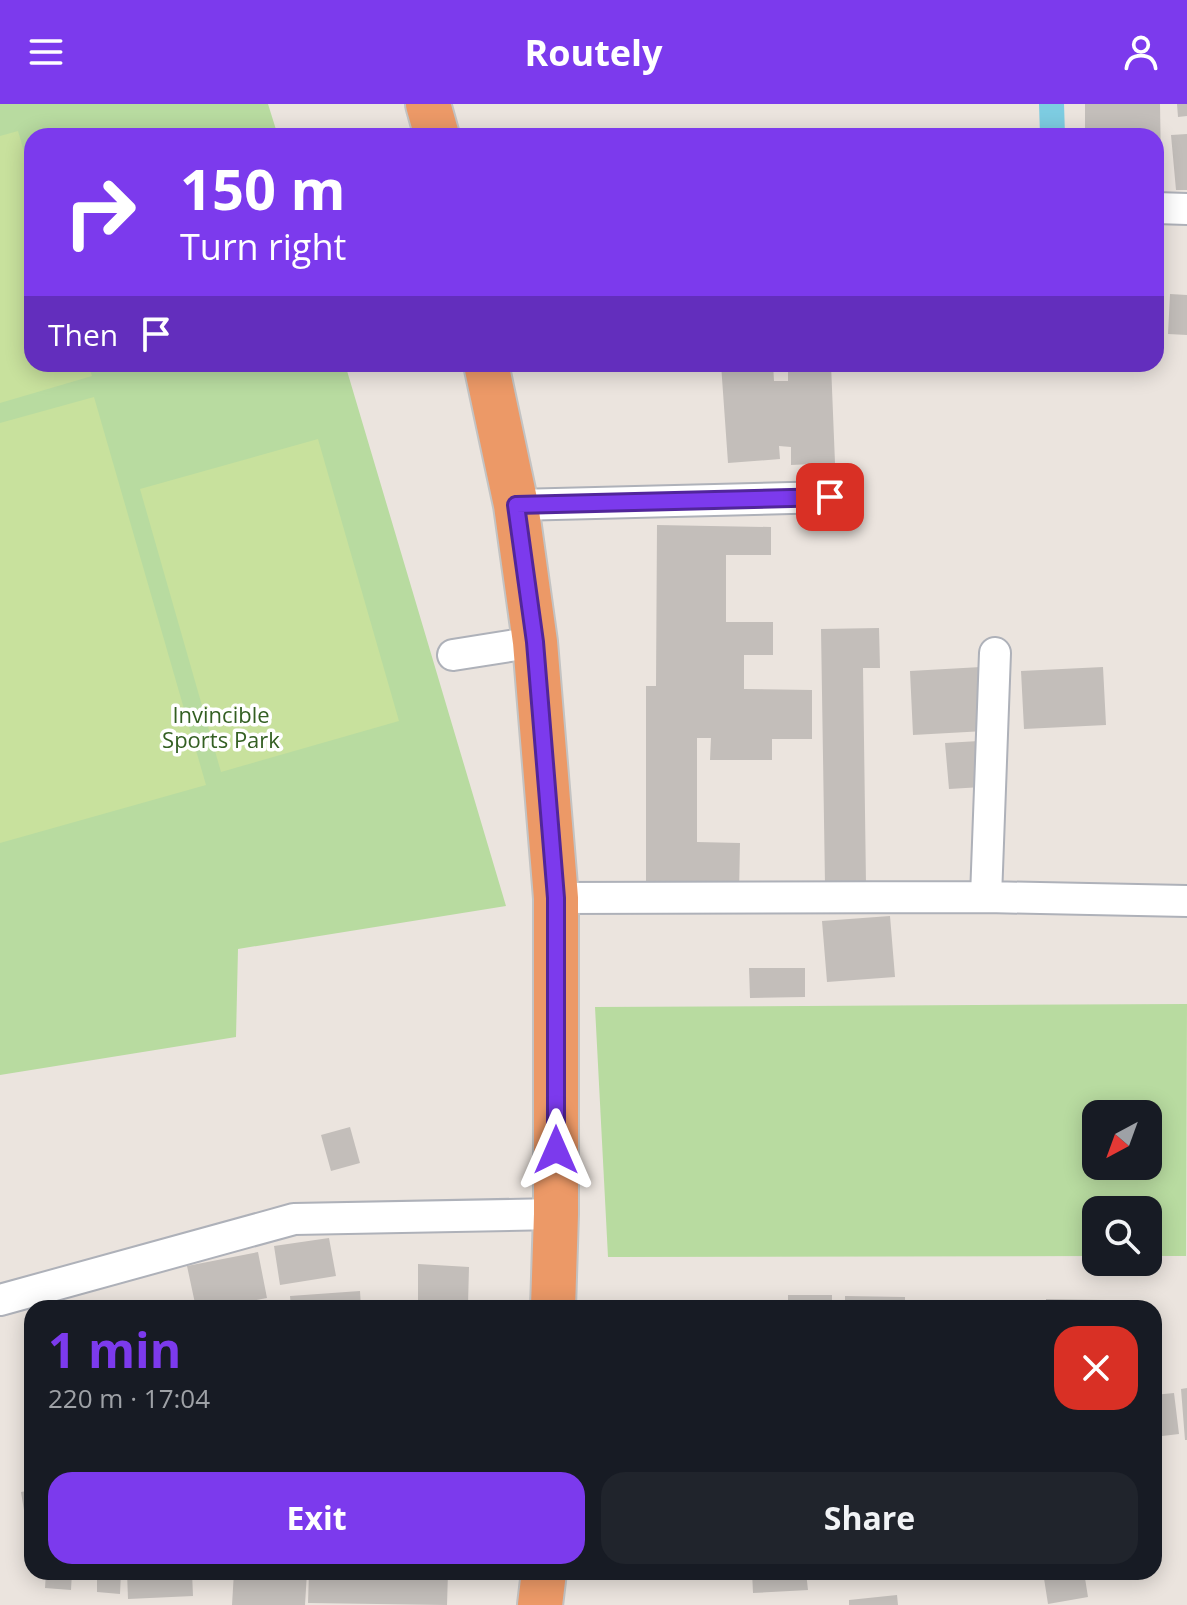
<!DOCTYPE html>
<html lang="en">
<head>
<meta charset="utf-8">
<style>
  :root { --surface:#171b24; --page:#20242c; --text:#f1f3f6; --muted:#9ea1a6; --accent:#7c3aed }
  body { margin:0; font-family:"Open Sans",sans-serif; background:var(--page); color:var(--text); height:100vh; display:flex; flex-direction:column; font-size:30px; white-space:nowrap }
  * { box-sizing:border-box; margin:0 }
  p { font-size:26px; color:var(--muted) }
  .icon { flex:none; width:44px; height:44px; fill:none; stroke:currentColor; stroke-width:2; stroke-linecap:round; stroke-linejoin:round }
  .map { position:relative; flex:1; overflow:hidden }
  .details { position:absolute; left:24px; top:1196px; width:1138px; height:280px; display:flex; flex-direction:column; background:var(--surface); border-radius:24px; box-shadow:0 4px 20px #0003 }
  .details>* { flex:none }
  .hud { position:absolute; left:24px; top:24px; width:1140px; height:244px; border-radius:24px; box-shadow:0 4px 20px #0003; background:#7c3aed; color:#fff; overflow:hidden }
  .needle { width:52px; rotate:221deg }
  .fabs { position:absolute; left:1082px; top:996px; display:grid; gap:16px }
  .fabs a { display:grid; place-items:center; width:80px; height:80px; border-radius:16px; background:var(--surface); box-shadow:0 4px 20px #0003; font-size:40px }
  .pin { position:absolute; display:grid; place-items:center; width:68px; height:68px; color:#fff; margin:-34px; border-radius:16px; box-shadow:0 4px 12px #0006 }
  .me { position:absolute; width:88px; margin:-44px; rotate:0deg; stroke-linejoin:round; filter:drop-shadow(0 0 6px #0008) }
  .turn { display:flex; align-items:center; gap:28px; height:168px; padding:0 24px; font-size:36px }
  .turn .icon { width:104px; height:104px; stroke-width:2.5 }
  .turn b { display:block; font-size:56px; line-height:68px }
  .then { display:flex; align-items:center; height:76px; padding:0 24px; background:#0003; gap:16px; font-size:30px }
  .round { display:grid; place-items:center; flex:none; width:84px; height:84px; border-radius:24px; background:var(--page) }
  .overview { display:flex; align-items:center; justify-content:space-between; height:136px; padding:0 24px }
  h1 { font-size:48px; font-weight:700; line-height:60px; color:var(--accent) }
  .primary-button { display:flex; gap:16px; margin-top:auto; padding:16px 24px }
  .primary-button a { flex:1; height:92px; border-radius:24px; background:var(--accent); color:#fff; font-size:32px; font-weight:700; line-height:92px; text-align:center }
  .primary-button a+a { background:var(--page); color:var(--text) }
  header { display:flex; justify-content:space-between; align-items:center; height:104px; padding:0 24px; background:var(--accent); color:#fff; font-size:36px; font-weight:700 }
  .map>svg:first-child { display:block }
  .green { fill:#b8dba0; fill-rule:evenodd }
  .pitch { fill:#c8e19d }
  .water { fill:#7dcce1 }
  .building { fill:#c3beba }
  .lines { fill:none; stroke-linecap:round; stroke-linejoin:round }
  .minor-casing { stroke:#aeb1b9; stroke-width:34 }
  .highway-casing { stroke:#c3c3c3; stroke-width:48 }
  .minor { stroke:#fff; stroke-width:30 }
  .highway { stroke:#ec9967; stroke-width:44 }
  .route-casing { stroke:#51269a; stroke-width:20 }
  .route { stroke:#7c3aed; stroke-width:14 }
  .labels { text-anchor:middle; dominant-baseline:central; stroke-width:7; stroke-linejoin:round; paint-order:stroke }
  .park-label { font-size:22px; fill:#335f22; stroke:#fff }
</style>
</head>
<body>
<header><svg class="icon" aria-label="menu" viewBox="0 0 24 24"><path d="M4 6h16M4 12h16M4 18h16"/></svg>Routely<svg class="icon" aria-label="person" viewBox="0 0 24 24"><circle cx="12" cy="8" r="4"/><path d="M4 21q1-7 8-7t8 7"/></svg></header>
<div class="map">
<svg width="1187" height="1501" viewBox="0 0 1187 1501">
  <rect width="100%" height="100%" fill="#ebe4de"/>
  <!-- green -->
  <path class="green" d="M 0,0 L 268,0 L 278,32 L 32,32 L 32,260 L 345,260 L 506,802 L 238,845 L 236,933 L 0,971 Z
    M 1187,900 L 1186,1152 L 1148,1152 L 1148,1106 L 1096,1106 L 1096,1152 L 608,1153 L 595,903 ZM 1096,1010 L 1148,1010 L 1148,1062 L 1096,1062 Z"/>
  <!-- pitch -->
  <path class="pitch" d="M 18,27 L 32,75 L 32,260 L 88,260 L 92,272 L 0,299 L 0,32 Z
    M 94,293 L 206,681 L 0,739 L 0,319 Z
    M 318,335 L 399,617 L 221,668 L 140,385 Z"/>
  <!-- water -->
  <path class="water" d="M 1039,0 L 1064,0 L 1065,32 L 1040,32 Z"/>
  <!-- building -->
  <path class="building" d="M 1085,0 L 1160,0 L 1161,60 L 1156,60 L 1156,32 L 1085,32 Z
    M 1177,0 L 1187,0 L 1187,12 L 1178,13 Z
    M 1187,30 L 1187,86 L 1176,86 L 1171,31 Z
    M 1170,190 L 1187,191 L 1187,231 L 1168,230 Z
    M 721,260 L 773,260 L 774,277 L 788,277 L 788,260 L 831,260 L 835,359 L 791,361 L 791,343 L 779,342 L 780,355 L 728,359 Z
    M 657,421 L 771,423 L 771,451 L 726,451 L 726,518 L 773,518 L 773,551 L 744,551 L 744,585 L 812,586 L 812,635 L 772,635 L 772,656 L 710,656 L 711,634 L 697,634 L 697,738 L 740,739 L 739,789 L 646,788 L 646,582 L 656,582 Z
    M 879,524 L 880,564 L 863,564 L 866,780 L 825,780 L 821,525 Z
    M 981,563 L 985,627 L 913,631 L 910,567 Z
    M 1103,563 L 1106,621 L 1024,625 L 1021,567 Z
    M 979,637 L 982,683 L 949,685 L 945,639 Z
    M 890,812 L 895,873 L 827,878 L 822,817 Z
    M 749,864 L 805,864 L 805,893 L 750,894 Z
    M 350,1023 L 360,1059 L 331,1067 L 321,1031 Z
    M 329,1134 L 336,1172 L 280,1181 L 274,1142 Z
    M 258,1148 L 267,1194 L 216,1204 L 196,1204 L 187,1162 Z
    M 418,1160 L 469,1163 L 468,1201 L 418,1199 Z
    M 360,1187 L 361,1204 L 291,1204 L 290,1192 Z
    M 788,1191 L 832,1191 L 832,1204 L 788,1204 Z
    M 845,1192 L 905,1193 L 905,1204 L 845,1204 Z
    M 1046,1195 L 1107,1196 L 1107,1204 L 1046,1204 Z
    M 1187,1284 L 1187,1336 L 1185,1336 L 1181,1285 Z
    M 1174,1289 L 1179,1330 L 1154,1333 L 1154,1291 Z
    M 32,1386 L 32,1430 L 28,1431 L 21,1388 Z
    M 46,1468 L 72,1468 L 71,1486 L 45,1484 Z
    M 97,1468 L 121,1468 L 120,1490 L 97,1488 Z
    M 127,1468 L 192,1468 L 193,1492 L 128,1495 Z
    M 234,1468 L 307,1468 L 305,1501 L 232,1501 Z
    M 309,1468 L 448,1468 L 447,1501 L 308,1499 Z
    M 752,1468 L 806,1468 L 808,1486 L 753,1489 Z
    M 1043,1468 L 1084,1468 L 1088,1493 L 1048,1500 Z
    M 897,1491 L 898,1501 L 849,1501 L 849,1496 Z"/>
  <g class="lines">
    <!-- minor casing -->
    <g class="minor-casing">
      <path id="minor" d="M 1156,104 L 1187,105
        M 516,401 L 830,393
        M 453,551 L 535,538
        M 986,793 L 995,549
        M 556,794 L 986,793 L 1187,797
        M 0,1196 L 294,1115 L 556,1110"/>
    </g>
    <!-- highway casing -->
    <g class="highway-casing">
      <path id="highway" d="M 428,0 L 437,32
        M 486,260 L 516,401 L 535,538 L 556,794 L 556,1110 L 553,1204
        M 540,1501 L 544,1468"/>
    </g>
    <!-- minor -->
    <use href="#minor" class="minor"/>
    <!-- highway -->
    <use href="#highway" class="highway"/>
  </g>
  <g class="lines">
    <!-- route casing -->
    <g class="route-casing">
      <path id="route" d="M 556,1046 L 556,794 L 535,538 L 516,401 L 830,393"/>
    </g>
    <!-- route -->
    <use href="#route" class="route"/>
  </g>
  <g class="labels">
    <!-- park labels -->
    <g class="park-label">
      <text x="221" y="610">Invincible<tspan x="221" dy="25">Sports Park</tspan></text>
    </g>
  </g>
</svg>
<div class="fabs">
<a><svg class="needle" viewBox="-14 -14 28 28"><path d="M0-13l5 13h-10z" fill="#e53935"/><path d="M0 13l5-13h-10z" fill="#9ea1a6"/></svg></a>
<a><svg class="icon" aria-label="search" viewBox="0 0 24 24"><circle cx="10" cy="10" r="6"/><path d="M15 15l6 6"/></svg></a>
</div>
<div class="pin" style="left:830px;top:393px;background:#d93025"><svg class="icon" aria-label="arrive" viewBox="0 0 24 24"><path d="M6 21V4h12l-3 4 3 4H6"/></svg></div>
<svg class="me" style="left:556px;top:1046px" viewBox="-20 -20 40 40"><path d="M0-17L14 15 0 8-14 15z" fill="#7c3aed" stroke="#fff" stroke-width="4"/></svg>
<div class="hud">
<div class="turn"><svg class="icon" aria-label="right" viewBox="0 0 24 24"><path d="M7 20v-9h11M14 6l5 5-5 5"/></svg><div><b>150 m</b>Turn right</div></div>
<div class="then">Then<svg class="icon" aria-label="arrive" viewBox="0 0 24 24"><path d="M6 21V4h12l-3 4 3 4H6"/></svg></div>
</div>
<section class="details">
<div class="overview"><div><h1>1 min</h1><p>220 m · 17:04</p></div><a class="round" style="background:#d93025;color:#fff"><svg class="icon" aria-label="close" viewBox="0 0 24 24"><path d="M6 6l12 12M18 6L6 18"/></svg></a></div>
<div class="primary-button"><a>Exit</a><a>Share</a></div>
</section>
</div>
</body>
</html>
